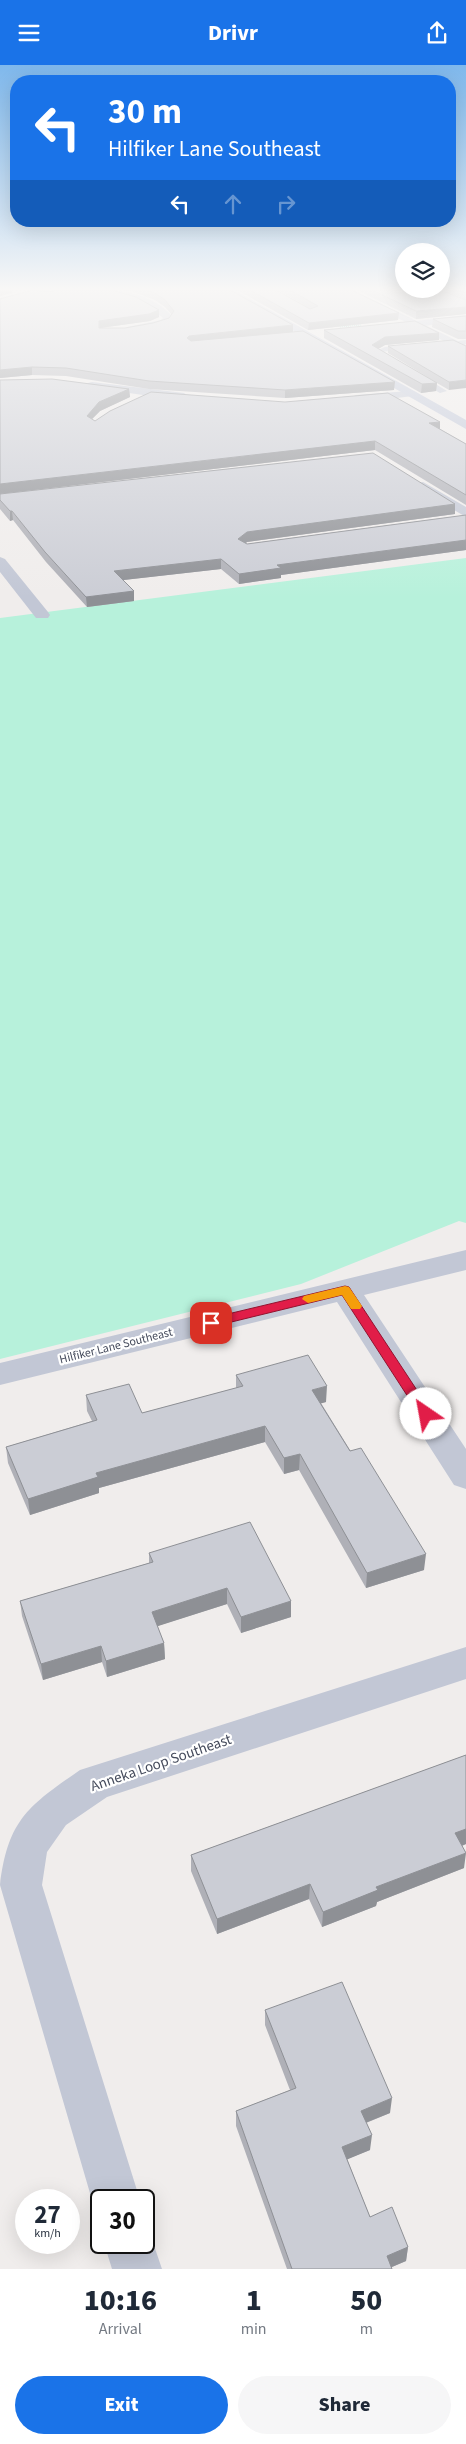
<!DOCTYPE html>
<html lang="en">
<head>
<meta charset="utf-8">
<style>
  :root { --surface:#fff; --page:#f6f6f7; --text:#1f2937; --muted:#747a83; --accent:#1a73e8 }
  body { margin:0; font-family:"Source Sans 3",sans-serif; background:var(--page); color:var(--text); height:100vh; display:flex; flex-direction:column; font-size:19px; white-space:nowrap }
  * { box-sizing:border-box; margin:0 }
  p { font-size:16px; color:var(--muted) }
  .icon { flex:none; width:28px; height:28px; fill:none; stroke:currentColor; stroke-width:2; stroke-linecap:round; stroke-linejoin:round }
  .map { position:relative; height:2204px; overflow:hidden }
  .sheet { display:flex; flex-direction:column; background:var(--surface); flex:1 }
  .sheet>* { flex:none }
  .banner { position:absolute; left:10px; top:10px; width:446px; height:152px; border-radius:20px; box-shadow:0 5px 20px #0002; background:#1a73e8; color:#fff; overflow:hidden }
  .controls { position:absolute; left:395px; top:178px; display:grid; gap:10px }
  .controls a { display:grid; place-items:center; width:55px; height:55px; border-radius:50%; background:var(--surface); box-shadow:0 5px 20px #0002; font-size:25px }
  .speed { position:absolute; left:15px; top:2124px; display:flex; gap:10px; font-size:25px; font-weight:700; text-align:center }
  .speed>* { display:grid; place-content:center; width:65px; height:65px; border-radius:50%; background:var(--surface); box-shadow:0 5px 20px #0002; line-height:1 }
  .speed small { font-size:12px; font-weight:400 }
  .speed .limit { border:2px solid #111; border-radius:8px; background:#fff; color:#111 }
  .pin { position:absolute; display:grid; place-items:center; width:42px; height:42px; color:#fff; margin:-21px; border-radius:10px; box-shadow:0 2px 8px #0006 }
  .me { position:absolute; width:55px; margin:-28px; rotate:327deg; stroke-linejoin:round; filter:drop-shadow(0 0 4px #0008) }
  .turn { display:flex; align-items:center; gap:18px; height:105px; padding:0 15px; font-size:22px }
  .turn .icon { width:65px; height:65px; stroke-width:2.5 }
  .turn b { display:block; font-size:35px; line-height:42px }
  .lanes { display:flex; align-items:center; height:48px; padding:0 15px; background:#0003; justify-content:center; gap:25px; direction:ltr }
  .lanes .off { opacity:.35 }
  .eta { display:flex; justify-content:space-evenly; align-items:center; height:85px; text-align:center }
  .eta b { font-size:30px; font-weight:800; line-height:35px }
  .cta { display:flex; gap:10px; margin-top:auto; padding:10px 15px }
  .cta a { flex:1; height:58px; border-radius:30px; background:var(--accent); color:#fff; font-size:20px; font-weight:800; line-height:58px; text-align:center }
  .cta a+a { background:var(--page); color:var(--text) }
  header { display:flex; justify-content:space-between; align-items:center; height:65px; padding:0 15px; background:var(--accent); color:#fff; font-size:22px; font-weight:800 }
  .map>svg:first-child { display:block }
  .green { fill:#b7f1db }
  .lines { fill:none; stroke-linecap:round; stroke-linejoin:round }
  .path { stroke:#6dd1b8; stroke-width:1; stroke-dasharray:1 1; stroke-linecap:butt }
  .lane { fill:#c2c7d5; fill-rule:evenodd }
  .street { fill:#c2c7d5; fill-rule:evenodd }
  .secondary { fill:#bdc4d7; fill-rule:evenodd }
  .wall { fill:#afb0b7 }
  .shaded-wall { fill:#8e9095 }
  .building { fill:#cbcdd5; stroke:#8e9095 }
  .route { fill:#e11d48; stroke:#92132f }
  .slow { fill:#f59e0b }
  .labels { text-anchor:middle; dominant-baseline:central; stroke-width:4.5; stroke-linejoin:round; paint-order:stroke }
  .street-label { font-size:12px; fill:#444a5b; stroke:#fff }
  .near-street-label { font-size:15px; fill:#444a5b; stroke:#fff }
</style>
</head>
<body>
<header><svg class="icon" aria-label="menu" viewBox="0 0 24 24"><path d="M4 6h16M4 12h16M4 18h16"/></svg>Drivr<svg class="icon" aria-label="share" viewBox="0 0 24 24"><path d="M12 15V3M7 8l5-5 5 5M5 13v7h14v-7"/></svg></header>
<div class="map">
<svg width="466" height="2204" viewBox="0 0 466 2204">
  <rect width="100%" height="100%" fill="#f0edec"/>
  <!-- green -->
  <path class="green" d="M 466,493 L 466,1158 L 459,1156 L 301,1219 L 0,1294 L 0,553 Z"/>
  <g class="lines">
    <!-- path -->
    <path class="path" d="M 340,262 L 361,260"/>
    <!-- lane -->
    <path class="lane" d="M 466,275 L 466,279 L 437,281 L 434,279 Z
      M 411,280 L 413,283 L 381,287 L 393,296 L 391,299 L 373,287 L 385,282 Z
      M 413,309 L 419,309 L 447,326 L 440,328 L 413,313 Z"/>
    <!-- street -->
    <path class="street" d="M 35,225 L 51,225 L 0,239 L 0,233 Z
      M 81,225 C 112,223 151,226 173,252 L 169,259 L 127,266 L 127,262 L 161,255 L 163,253 C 147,239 129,233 108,230 C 100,229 88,230 81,225 Z
      M 341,225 L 353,225 L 466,280 L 466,287 Z
      M 92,317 L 184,328 L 190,332 L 184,336 L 88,322 L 88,318 Z
      M 409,326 L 415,329 L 413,331 L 356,338 L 350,334 L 356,330 Z
      M 423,417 L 466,442 L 466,452 L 418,424 L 416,421 L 418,418 Z
      M 0,492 L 5,494 L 48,547 L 50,550 L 48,553 L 36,553 L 0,507 Z
      M 466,1185 L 466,1205 L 364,1230 L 466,1384 L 466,1424 L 454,1420 L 337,1237 L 0,1320 L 0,1298 Z
      M 466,1582 L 466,1614 L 107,1732 L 66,1760 L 47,1787 L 42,1820 L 140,2135 L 101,2135 L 101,2153 L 99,2152 L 92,2135 L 0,1820 C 8,1755 28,1741 80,1705 Z
      M 144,2159 L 147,2160 L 162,2204 L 112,2204 L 104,2178 L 144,2178 Z"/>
    <!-- secondary -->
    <path class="secondary" d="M 222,225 L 234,225 L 466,355 L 466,364 Z
      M 466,250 L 466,256 L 382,266 L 377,263 L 382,260 Z"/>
  </g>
  <!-- wall -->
  <path class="wall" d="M 120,225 L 230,225 L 293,267 L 394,325 L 285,333 L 149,324 L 66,311 L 32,310 L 0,313 L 0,234 L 159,252 L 150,256 L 100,263 L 125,263 L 153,258 L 169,253 L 172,250 L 165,242 L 155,235 L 131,226 Z
    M 237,225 L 276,225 L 311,244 L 278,225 L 351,225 L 398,255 L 308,265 Z
    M 357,225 L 466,225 L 466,249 L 416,254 Z
    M 466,251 L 466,274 L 458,274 L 432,262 L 433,254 Z
    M 324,265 L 439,268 L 439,275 L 385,280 L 378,284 L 429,313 L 388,288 L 388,281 L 466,281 L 449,325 L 437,318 L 436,326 L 421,328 L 324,273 Z
    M 0,315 L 129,324 L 130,332 L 100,346 L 92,354 L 95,356 L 440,357 L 440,364 L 466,379 L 466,440 L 375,385 L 0,429 Z
    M 0,429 L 455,439 L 455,449 L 247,477 L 246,478 L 247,479 L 466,450 L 466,485 L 281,510 L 281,513 L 239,519 L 221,504 L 123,515 L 134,526 L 134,536 L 87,542 L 46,497 L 13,455 L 10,456 L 0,444 Z
    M 236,1310 L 326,1337 L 321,1338 L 424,1505 L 366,1523 L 299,1405 L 284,1409 L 265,1377 L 99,1423 L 99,1428 L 30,1450 L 8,1398 L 6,1382 L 92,1356 L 87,1346 L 86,1330 L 142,1348 L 236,1323 Z
    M 149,1488 L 291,1536 L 291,1552 L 241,1568 L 227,1539 L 157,1561 L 164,1578 L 165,1594 L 107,1612 L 102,1597 L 43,1615 L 22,1551 L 20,1536 L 149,1498 Z
    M 466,1690 L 466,1779 L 462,1781 L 464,1803 L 377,1837 L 376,1841 L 322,1862 L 309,1834 L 217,1869 L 191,1806 L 191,1790 Z
    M 265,1945 L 390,2048 L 366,2058 L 370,2085 L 347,2094 L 370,2152 L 408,2182 L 406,2196 L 392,2202 L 392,2204 L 287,2204 L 236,2061 L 236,2046 L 290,2025 L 265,1960 Z"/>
  <!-- shaded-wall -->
  <path class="shaded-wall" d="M 0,225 L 12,225 L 13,228 L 0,231 Z
    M 466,242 L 466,249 L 416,254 L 416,246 Z
    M 159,245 L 159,252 L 150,256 L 100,263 L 99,256 Z
    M 399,248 L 398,255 L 308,265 L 309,258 Z
    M 293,260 L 293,267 L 187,280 L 187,273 L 189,271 Z
    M 439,268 L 439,275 L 385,280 L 371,288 L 372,280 L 385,272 Z
    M 32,302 L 32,310 L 0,313 L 0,305 Z
    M 466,315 L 466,323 L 449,325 L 449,317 Z
    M 395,317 L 394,325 L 285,333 L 285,325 Z
    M 437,318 L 436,326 L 421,328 L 422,319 Z
    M 129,324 L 130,332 L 100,346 L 87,359 L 87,351 L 99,337 Z
    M 440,357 L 440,366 L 429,358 Z
    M 375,376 L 375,385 L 0,429 L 0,419 Z
    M 455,439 L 455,449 L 247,477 L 238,484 L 238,474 L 247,467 Z
    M 10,446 L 12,446 L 13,455 L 10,456 Z
    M 466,475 L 466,485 L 281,510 L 281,513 L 239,519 L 239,509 L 277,500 Z
    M 221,494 L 221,504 L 115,516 L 114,506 Z
    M 134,526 L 134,536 L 87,542 L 86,532 Z
    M 327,1321 L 326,1337 L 312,1341 L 312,1325 Z
    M 265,1361 L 265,1377 L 99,1423 L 99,1428 L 30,1450 L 28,1434 L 96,1408 Z
    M 300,1389 L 299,1405 L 284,1409 L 284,1393 Z
    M 426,1489 L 424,1505 L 366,1523 L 367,1508 Z
    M 227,1523 L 227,1539 L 152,1563 L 152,1547 Z
    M 291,1536 L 291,1552 L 241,1568 L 241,1552 Z
    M 164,1578 L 165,1594 L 107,1612 L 106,1596 Z
    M 101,1581 L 102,1597 L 43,1615 L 41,1599 Z
    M 466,1764 L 466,1779 L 453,1784 L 455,1768 Z
    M 466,1788 L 464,1803 L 377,1837 L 376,1841 L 322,1862 L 323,1847 L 376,1822 Z
    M 310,1819 L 309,1834 L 217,1869 L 217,1854 Z
    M 392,2033 L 390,2048 L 360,2060 L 361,2046 Z
    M 372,2070 L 370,2085 L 341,2097 L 342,2082 Z
    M 408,2182 L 406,2196 L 387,2204 L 387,2191 Z"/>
  <!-- building -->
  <path class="building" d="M 33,225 L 49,227 L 56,225 L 103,225 L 115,226 L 136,232 L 159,245 L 149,249 L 99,256 L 99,263 L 125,263 L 153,258 L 169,253 L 174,246 L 165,235 L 155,228 L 146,225 L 230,225 L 293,260 L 189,271 L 187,273 L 191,276 L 303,266 L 395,317 L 285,325 L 149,316 L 66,303 L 32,302 L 0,305 L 0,234 Z
    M 250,225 L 276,225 L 310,244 L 318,241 L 290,225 L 351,225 L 399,248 L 309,258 Z
    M 372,225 L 440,225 L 466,235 L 466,242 L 416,246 Z
    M 458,225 L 466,225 L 466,228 Z
    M 466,251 L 466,266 L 458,266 L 433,254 Z
    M 415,256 L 439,268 L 385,272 L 372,280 L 437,318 L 422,319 L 324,265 Z
    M 453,275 L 466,281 L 466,315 L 449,317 L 388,281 Z
    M 52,314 L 129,324 L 99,337 L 87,351 L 95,356 L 110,346 L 151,327 L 285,337 L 388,328 L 440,357 L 429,358 L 466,379 L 466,430 L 375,376 L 0,419 L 0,315 Z
    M 373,388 L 455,439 L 247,467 L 238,474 L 247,479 L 466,450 L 466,475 L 277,500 L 281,503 L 239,509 L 221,494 L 114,506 L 134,526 L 86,532 L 45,487 L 12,446 L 10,446 L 0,435 L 0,429 Z
    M 308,1290 L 327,1321 L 312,1325 L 350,1386 L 361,1383 L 426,1489 L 367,1508 L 300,1389 L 284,1393 L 265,1361 L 96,1408 L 98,1412 L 28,1434 L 6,1382 L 97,1355 L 86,1330 L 129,1319 L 142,1348 L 243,1321 L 236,1310 Z
    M 250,1457 L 291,1536 L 241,1552 L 227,1523 L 152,1547 L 164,1578 L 106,1596 L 101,1581 L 41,1599 L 20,1536 L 153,1497 L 149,1488 Z
    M 466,1690 L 466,1764 L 455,1768 L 466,1788 L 376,1822 L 378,1825 L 323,1847 L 310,1819 L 217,1854 L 191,1790 Z
    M 342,1917 L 392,2033 L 361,2046 L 372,2070 L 342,2082 L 370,2152 L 392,2142 L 408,2182 L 387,2191 L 392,2204 L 292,2204 L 236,2046 L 296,2023 L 265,1945 Z"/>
  <!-- sky -->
  <linearGradient id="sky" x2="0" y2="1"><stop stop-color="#7fb8ec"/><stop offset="0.42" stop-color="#f8f7f6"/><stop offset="1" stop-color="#f8f7f6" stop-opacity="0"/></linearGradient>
  <rect width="466" height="533" fill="url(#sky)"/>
  <!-- route -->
  <path class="route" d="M 345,1221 L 349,1222 L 430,1345 L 432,1349 L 430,1352 L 421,1352 L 342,1230 L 211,1262 L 204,1258 L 211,1253 Z"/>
  <!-- slow -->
  <path class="slow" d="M 345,1221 L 349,1222 L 362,1241 L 360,1244 L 351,1244 L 342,1230 L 308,1238 L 302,1234 L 304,1231 Z"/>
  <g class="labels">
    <!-- street labels -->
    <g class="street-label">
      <text transform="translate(116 1281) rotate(-14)">Hilfiker Lane Southeast</text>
    </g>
    <!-- near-street labels -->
    <g class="near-street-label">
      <text transform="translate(161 1698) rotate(-19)">Anneka Loop Southeast</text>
    </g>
  </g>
</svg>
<div class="controls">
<a><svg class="icon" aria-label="layers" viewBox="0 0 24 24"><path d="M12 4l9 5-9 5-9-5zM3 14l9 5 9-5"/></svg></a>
</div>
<div class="speed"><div>27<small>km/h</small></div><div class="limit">30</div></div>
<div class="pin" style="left:211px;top:1258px;background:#d93025"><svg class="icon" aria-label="arrive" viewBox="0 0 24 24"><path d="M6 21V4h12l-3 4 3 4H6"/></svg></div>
<svg class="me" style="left:426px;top:1349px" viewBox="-20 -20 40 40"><circle r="19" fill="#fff"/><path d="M0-13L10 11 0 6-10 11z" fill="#e11d48"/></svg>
<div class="banner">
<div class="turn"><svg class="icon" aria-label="left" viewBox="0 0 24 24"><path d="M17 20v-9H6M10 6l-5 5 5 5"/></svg><div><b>30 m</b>Hilfiker Lane Southeast</div></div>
<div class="lanes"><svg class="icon" aria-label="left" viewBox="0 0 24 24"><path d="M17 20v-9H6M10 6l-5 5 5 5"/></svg><svg class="icon off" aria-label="ahead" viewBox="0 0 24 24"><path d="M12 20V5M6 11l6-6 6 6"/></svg><svg class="icon off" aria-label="right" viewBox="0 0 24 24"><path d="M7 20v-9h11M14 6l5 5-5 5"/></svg></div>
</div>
</div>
<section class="sheet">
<div class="eta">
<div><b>10:16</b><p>Arrival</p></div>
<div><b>1</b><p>min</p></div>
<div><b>50</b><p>m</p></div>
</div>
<div class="cta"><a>Exit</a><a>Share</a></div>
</section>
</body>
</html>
